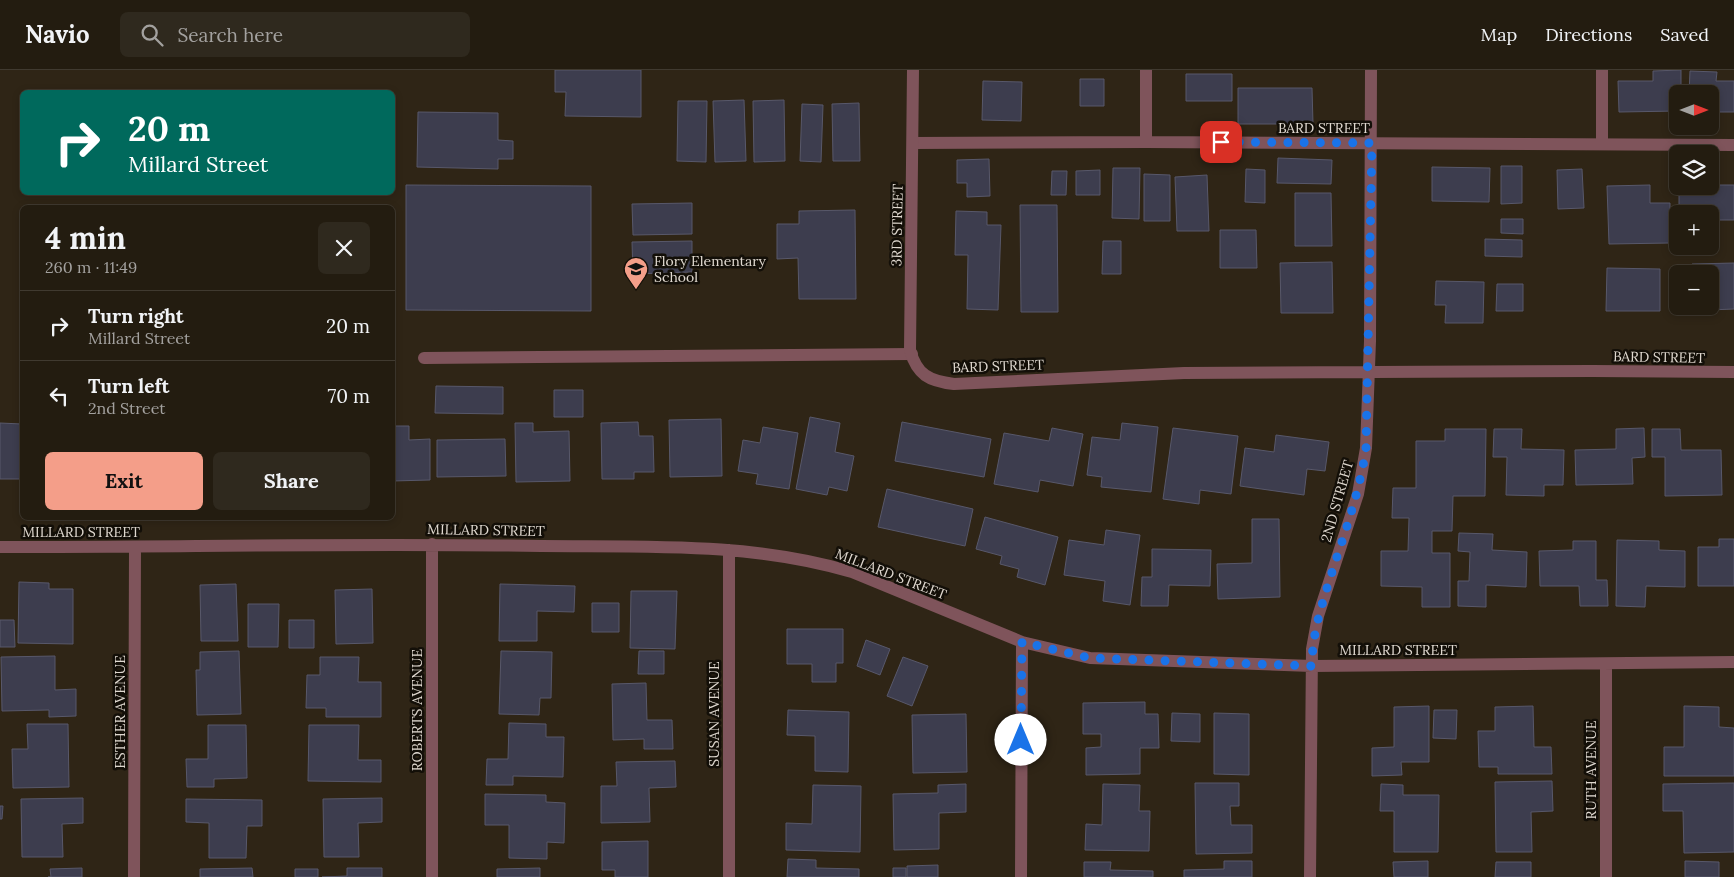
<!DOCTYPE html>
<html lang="en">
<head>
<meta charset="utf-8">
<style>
  :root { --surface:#231c10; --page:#2f291e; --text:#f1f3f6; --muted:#a3a19f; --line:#403a30; --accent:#f49e89 }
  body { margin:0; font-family:Lora,serif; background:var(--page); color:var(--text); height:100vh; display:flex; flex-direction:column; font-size:19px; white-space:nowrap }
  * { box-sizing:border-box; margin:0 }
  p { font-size:16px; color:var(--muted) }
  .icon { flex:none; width:28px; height:28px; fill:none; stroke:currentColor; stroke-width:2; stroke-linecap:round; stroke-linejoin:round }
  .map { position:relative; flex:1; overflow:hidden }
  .panel { position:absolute; left:20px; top:135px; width:375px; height:315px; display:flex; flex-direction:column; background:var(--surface); border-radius:8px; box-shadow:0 2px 8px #0003,0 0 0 1px var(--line) }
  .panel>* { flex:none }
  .guide { position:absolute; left:20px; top:20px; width:375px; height:105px; border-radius:8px; box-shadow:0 2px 8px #0003,0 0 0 1px var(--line); background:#00695c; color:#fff; overflow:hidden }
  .needle { width:32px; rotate:90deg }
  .buttons { position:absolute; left:1669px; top:15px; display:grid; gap:10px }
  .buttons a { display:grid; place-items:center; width:50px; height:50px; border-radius:8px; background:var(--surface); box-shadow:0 2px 8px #0003,0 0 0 1px var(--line); font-size:25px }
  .pin { position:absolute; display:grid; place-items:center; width:42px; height:42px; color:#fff; margin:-21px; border-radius:10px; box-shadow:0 2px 8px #0006 }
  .me { position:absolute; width:55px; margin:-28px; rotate:0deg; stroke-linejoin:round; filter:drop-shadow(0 0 4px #0008) }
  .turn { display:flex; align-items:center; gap:18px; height:105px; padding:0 25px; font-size:22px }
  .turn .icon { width:65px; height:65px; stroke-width:2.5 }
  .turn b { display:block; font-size:35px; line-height:42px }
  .round { display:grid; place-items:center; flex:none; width:52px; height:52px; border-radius:8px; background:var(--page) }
  .summary { display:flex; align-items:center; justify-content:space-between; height:85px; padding:0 25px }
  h1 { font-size:30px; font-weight:700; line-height:38px }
  .cta { display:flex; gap:10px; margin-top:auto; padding:10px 25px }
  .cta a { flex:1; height:58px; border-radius:8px; background:var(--accent); color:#111; font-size:20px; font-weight:700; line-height:58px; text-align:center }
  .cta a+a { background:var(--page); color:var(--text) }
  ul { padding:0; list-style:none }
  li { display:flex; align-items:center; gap:15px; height:70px; padding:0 25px; border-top:1px solid var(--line) }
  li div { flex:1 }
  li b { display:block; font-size:19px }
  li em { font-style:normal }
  header { display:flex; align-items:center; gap:30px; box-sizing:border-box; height:70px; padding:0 25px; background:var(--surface); border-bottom:1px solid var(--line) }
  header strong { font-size:24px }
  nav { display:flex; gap:28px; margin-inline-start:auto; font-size:18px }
  .search { width:350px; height:45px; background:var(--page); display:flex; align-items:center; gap:12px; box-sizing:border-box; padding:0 18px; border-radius:8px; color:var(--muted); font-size:19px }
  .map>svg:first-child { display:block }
  .building { fill:#3d3d4e; stroke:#58586a }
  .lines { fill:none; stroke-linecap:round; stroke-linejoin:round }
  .service { stroke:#7f545b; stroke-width:12 }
  .minor { stroke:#7f545b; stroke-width:12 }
  .route { stroke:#1a73e8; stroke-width:9; stroke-dasharray:0 16.2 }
  .labels { text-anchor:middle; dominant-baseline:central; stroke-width:5; stroke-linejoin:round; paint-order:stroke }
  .street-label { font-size:14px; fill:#e0d9d0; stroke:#130f08 }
  .poi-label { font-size:14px; fill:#e0d9d0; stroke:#130f08; text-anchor:start }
</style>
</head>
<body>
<header>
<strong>Navio</strong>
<div class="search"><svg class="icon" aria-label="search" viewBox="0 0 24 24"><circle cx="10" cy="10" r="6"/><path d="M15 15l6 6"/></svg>Search here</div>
<nav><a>Map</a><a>Directions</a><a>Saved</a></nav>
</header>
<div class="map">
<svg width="1734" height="807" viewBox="0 0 1734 807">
  <rect width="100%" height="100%" fill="#2f2516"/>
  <!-- building -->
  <path class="building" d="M 555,0 L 641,0 L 641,47 L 565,46 L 566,22 L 555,22 Z
    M 1681,0 L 1681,24 L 1678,24 L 1678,41 L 1619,42 L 1618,11 L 1653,11 L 1653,1 Z
    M 1690,1 L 1717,2 L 1716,11 L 1734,11 L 1734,42 L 1715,42 L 1715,39 L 1710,39 L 1710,24 L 1689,24 Z
    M 1186,4 L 1232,4 L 1232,31 L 1186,31 Z
    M 1080,9 L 1104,9 L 1104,36 L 1080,36 Z
    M 983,11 L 1022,12 L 1021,51 L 982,50 Z
    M 1238,18 L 1312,18 L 1313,54 L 1238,54 Z
    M 744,30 L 746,91 L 715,92 L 713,31 Z
    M 784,30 L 785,91 L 754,92 L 753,31 Z
    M 678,31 L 707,31 L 706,92 L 677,91 Z
    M 859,33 L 860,91 L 833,91 L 832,34 Z
    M 802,34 L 823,35 L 821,92 L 800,91 Z
    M 418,42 L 498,43 L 498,70 L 513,71 L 513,89 L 498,89 L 498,99 L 417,97 Z
    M 1278,88 L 1332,90 L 1331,114 L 1277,113 Z
    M 989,89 L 990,126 L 967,127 L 967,113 L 957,113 L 957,90 Z
    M 1501,96 L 1522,96 L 1522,133 L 1501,134 Z
    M 1432,97 L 1490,98 L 1489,132 L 1432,131 Z
    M 1113,98 L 1140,98 L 1139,149 L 1112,148 Z
    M 1246,99 L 1265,100 L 1265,133 L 1245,132 Z
    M 1582,99 L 1584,138 L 1558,139 L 1557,100 Z
    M 1100,100 L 1100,125 L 1076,125 L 1076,101 Z
    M 1052,101 L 1067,101 L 1066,125 L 1051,125 Z
    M 1144,104 L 1170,105 L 1170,151 L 1144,151 Z
    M 1207,105 L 1209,161 L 1177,161 L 1175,107 Z
    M 406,115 L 591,116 L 591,241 L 406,240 Z
    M 1650,115 L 1650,133 L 1670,133 L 1670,173 L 1609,174 L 1607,116 Z
    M 1710,115 L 1734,115 L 1734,150 L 1710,150 L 1710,144 L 1679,144 L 1679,116 Z
    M 1295,123 L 1331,123 L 1332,176 L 1295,176 Z
    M 692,133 L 692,164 L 633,165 L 632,134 Z
    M 1020,135 L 1057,135 L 1058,242 L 1021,242 Z
    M 855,140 L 856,229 L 799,229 L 798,188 L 777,189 L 777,154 L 799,154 L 799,141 Z
    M 956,141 L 987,142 L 987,155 L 1001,155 L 998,240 L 967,239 L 968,185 L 955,185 Z
    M 1501,149 L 1523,149 L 1523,164 L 1501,163 Z
    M 1220,160 L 1256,160 L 1257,198 L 1220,198 Z
    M 1485,169 L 1522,170 L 1522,187 L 1485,186 Z
    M 692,171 L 692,202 L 633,204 L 632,172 Z
    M 1103,171 L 1121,171 L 1121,204 L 1102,204 Z
    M 1332,192 L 1333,243 L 1281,243 L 1280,193 Z
    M 1734,193 L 1734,239 L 1709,240 L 1710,204 L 1692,204 L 1692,194 Z
    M 1607,198 L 1660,199 L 1660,241 L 1606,241 Z
    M 1675,209 L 1678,209 L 1678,230 L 1675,230 Z
    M 1436,211 L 1484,212 L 1483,253 L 1445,253 L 1446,235 L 1435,235 Z
    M 1497,214 L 1523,214 L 1523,241 L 1496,241 Z
    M 436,316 L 503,317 L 503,344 L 435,343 Z
    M 554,320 L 583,320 L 583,347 L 554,347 Z
    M 810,347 L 840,353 L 835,382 L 854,386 L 847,421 L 829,417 L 827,425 L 796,419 Z
    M 721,349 L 722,406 L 670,407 L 669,350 Z
    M 638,352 L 639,366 L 653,366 L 654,402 L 634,402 L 634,409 L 602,409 L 601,353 Z
    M 902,352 L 991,369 L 984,407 L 895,391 Z
    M 0,353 L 22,354 L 22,409 L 0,409 Z
    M 515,353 L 533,353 L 533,362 L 569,361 L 570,411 L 516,412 Z
    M 1122,353 L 1158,357 L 1151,422 L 1101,417 L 1102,407 L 1087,405 L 1092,367 L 1120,370 Z
    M 392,356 L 409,356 L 409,370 L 430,369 L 430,410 L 392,411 Z
    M 763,357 L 798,363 L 789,419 L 756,414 L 758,404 L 738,401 L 743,370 L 760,373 Z
    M 1052,358 L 1083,364 L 1073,416 L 1040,410 L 1038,422 L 994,414 L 1004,363 L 1049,371 Z
    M 1173,358 L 1238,366 L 1231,424 L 1200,420 L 1199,434 L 1163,429 Z
    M 1644,358 L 1645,387 L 1632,388 L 1633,414 L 1576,415 L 1575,380 L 1616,379 L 1616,359 Z
    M 1445,359 L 1486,359 L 1485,426 L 1453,426 L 1452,461 L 1432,461 L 1432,483 L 1450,483 L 1450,537 L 1422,537 L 1422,517 L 1381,516 L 1381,481 L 1408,481 L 1409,448 L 1392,448 L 1393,418 L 1416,418 L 1416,371 L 1445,371 Z
    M 1494,359 L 1522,359 L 1521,379 L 1564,380 L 1563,415 L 1544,415 L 1544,426 L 1506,425 L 1507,387 L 1493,387 Z
    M 1652,359 L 1680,359 L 1681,380 L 1721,380 L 1722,425 L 1665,426 L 1665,387 L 1652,387 Z
    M 1276,365 L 1329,372 L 1325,401 L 1307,399 L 1304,425 L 1240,416 L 1245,378 L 1274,382 Z
    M 505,369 L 506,406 L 437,407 L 437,370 Z
    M 887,419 L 973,439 L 965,476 L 878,457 Z
    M 985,447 L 1058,467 L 1045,515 L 1017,507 L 1019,499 L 1000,494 L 1002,486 L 976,479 Z
    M 1252,449 L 1279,449 L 1280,527 L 1218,529 L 1217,494 L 1252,493 Z
    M 1106,460 L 1140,465 L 1130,535 L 1103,531 L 1105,511 L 1064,505 L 1069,470 L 1104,475 Z
    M 1459,463 L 1493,464 L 1492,480 L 1527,482 L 1526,517 L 1486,515 L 1486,537 L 1458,536 L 1458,511 L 1469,511 L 1470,482 L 1458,481 Z
    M 1719,469 L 1734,469 L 1734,516 L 1698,516 L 1698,477 L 1719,477 Z
    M 1617,470 L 1659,471 L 1659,480 L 1685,481 L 1685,517 L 1646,516 L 1645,537 L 1616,536 Z
    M 1573,471 L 1596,471 L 1596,510 L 1607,510 L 1608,536 L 1580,536 L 1579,516 L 1540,516 L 1539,481 L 1573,480 Z
    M 1152,479 L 1211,480 L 1210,516 L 1169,515 L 1168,536 L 1141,536 L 1142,507 L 1152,507 Z
    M 19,512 L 49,513 L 49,519 L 73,519 L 73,574 L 18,573 Z
    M 236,514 L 238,571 L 201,571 L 200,515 Z
    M 500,514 L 575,516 L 574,542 L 537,541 L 537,571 L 499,571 Z
    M 372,519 L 373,573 L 336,574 L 335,520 Z
    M 631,521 L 677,521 L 675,579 L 630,578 Z
    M 592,533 L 619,533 L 619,562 L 592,562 Z
    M 248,534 L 279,534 L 278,577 L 248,577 Z
    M 0,550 L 14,550 L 15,577 L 0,577 Z
    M 289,550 L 314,550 L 314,578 L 289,578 Z
    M 787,559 L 843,559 L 843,593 L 836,593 L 836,612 L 812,612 L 812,594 L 787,594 Z
    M 866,570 L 890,579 L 880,605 L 857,596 Z
    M 239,581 L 241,644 L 197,645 L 196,600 L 200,600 L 200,582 Z
    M 501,581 L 552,582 L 551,628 L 540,628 L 539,645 L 499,644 Z
    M 639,581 L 664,581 L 664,604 L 638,604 Z
    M 55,586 L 55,620 L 76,619 L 76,646 L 49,647 L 49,640 L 2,641 L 1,587 Z
    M 320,587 L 359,587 L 358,612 L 381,612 L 381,647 L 326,647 L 326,638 L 306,638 L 307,605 L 320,605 Z
    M 903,587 L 928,596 L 912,636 L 887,626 Z
    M 646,613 L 647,650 L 672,650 L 673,679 L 644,679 L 644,669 L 613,670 L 612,614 Z
    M 1145,632 L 1145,644 L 1158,644 L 1159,678 L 1140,678 L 1140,704 L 1086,705 L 1086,678 L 1101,677 L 1101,664 L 1083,664 L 1083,633 Z
    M 1429,636 L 1429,692 L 1401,692 L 1402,705 L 1372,706 L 1372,678 L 1394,677 L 1394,637 Z
    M 1533,636 L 1534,677 L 1551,677 L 1552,704 L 1498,704 L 1498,697 L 1479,697 L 1478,661 L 1495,661 L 1495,637 Z
    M 1684,636 L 1719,637 L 1719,657 L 1734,658 L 1734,706 L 1664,706 L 1664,677 L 1684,677 Z
    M 788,640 L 849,642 L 848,702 L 815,701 L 815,666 L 787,665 Z
    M 1434,640 L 1457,640 L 1456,669 L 1433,668 Z
    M 1172,643 L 1200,644 L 1200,672 L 1171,671 Z
    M 1214,643 L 1249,644 L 1249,705 L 1214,704 Z
    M 966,644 L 967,702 L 913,703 L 912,645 Z
    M 509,653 L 546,654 L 546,667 L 564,667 L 563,707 L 513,706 L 513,715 L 486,715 L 487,689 L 508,689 Z
    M 27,654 L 68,654 L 69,717 L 13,718 L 12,679 L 28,679 Z
    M 208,655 L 246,655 L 247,708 L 214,709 L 214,717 L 187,717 L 186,689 L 208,689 Z
    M 309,655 L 359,655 L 358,690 L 381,690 L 381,712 L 308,711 Z
    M 675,691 L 676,717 L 649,718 L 650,752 L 601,753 L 601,716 L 617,716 L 616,692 Z
    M 1552,711 L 1553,741 L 1531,742 L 1532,782 L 1496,782 L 1495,712 Z
    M 1195,713 L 1239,713 L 1239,736 L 1230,736 L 1231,755 L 1252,755 L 1252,783 L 1196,784 Z
    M 1734,713 L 1734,782 L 1684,783 L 1683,741 L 1663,741 L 1663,714 Z
    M 966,714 L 966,742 L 939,743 L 939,779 L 894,780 L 893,724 L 938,723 L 938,715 Z
    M 1103,714 L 1140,715 L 1139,741 L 1150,741 L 1149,781 L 1085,780 L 1086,754 L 1102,755 Z
    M 1381,714 L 1403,715 L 1403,725 L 1439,725 L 1438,782 L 1394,782 L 1394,741 L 1380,741 Z
    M 813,715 L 861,716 L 860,782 L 786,780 L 786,753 L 812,754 Z
    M 485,724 L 546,725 L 546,732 L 565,733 L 564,773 L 547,772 L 547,789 L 509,788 L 509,755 L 485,755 Z
    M 83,728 L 83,753 L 62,754 L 63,787 L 22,787 L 21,729 Z
    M 382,728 L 382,752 L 358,753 L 359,787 L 324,787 L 323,729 Z
    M 186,729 L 262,730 L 262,756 L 247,756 L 246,788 L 209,788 L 209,753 L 186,752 Z
    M 0,736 L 3,736 L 2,749 L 0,749 Z
    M 648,771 L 648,807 L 615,807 L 615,800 L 602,800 L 602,772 Z
    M 788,789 L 816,790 L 816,798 L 859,799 L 859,807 L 787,807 Z
    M 1224,791 L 1252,791 L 1252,807 L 1184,807 L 1184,800 L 1224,799 Z
    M 1428,791 L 1428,807 L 1394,807 L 1393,792 Z
    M 1685,791 L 1719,792 L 1719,807 L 1685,807 Z
    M 1084,792 L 1111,792 L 1110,800 L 1153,801 L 1153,807 L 1084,807 Z
    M 1496,792 L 1531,792 L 1531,807 L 1495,807 Z
    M 938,795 L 938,807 L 907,807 L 907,796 Z
    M 82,798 L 82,807 L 48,807 L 51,807 L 50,799 Z
    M 252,798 L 253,807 L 200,807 L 200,799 Z
    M 347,798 L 382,798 L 382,807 L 322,807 L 347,806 Z
    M 540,798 L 540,807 L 497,807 L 497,799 Z
    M 893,798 L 906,798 L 906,807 L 893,807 Z
    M 295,799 L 318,799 L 318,807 L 295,807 Z"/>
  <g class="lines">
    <!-- service -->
    <path class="service" d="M 1602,0 L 1602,74
      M 1146,72 L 1146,0
      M 913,73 L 1146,72 L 1734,75
      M 424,288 L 912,284"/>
    <!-- minor -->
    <path class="minor" d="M 913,0 L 910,280 C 917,305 929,311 954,314 L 1184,303 L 1592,301 L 1734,302
      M 0,477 C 180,477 361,473 541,476 C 645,477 752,472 852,502 L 1022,572 L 1090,588 L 1312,596 L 1734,592
      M 134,807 L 135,477
      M 432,807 L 432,474
      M 729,807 L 729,480
      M 1021,807 L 1022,572
      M 1310,807 L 1312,579 L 1318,546 L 1358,424 L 1366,378 L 1370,271 L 1371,0
      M 1606,807 L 1606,594"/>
  </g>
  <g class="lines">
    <!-- route -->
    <path class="route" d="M 1021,670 L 1022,572 L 1090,588 L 1312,596 C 1312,562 1323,531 1333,499 C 1346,459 1360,420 1366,378 L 1372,73 L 1221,72"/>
  </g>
  <!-- icons -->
  <defs>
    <g id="school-pin" transform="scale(1.25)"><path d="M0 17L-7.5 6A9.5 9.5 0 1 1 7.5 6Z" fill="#f49e89" stroke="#130f08"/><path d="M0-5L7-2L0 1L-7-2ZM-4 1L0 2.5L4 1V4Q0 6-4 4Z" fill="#111"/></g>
  </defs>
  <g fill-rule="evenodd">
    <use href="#school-pin" x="636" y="199"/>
  </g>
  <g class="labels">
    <!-- street labels -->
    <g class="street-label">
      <text x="1324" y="58">BARD STREET</text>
      <text transform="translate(897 155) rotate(-89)">3RD STREET</text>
      <text transform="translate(1659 287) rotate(1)">BARD STREET</text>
      <text transform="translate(998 296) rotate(-2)">BARD STREET</text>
      <text transform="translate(1337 431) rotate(-74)">2ND STREET</text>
      <text transform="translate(486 460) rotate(1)">MILLARD STREET</text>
      <text x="81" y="462">MILLARD STREET</text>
      <text transform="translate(891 504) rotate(21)">MILLARD STREET</text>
      <text x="1398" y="580">MILLARD STREET</text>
      <text transform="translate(417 640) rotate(-90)">ROBERTS AVENUE</text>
      <text transform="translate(120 642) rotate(-90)">ESTHER AVENUE</text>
      <text transform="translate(714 644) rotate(-90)">SUSAN AVENUE</text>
      <text transform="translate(1591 700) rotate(-90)">RUTH AVENUE</text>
    </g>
    <!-- poi labels -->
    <g class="poi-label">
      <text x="654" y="191">Flory Elementary<tspan x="654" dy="16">School</tspan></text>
    </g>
  </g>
</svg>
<div class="buttons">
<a><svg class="needle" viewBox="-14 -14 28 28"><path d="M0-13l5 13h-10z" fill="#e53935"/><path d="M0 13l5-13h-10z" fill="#a3a19f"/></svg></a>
<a><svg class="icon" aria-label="layers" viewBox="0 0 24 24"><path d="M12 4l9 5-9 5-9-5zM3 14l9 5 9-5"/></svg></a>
<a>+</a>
<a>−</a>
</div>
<div class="pin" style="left:1221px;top:72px;background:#d93025"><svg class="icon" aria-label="arrive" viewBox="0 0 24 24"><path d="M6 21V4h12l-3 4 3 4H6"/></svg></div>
<svg class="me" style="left:1021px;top:670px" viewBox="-20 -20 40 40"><circle r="19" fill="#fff"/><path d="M0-13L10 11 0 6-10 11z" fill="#1a73e8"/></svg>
<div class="guide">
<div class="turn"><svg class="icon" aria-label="right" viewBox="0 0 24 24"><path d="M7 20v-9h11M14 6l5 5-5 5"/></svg><div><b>20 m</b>Millard Street</div></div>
</div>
<section class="panel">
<div class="summary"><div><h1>4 min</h1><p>260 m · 11:49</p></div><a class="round"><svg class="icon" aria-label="close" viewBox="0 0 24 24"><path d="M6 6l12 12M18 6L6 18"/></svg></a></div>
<ul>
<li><svg class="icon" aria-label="right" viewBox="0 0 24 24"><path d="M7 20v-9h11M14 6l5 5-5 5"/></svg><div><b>Turn right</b><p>Millard Street</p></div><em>20 m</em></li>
<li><svg class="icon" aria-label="left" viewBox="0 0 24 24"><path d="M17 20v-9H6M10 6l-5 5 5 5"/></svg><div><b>Turn left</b><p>2nd Street</p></div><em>70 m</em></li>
</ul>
<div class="cta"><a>Exit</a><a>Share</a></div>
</section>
</div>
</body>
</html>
